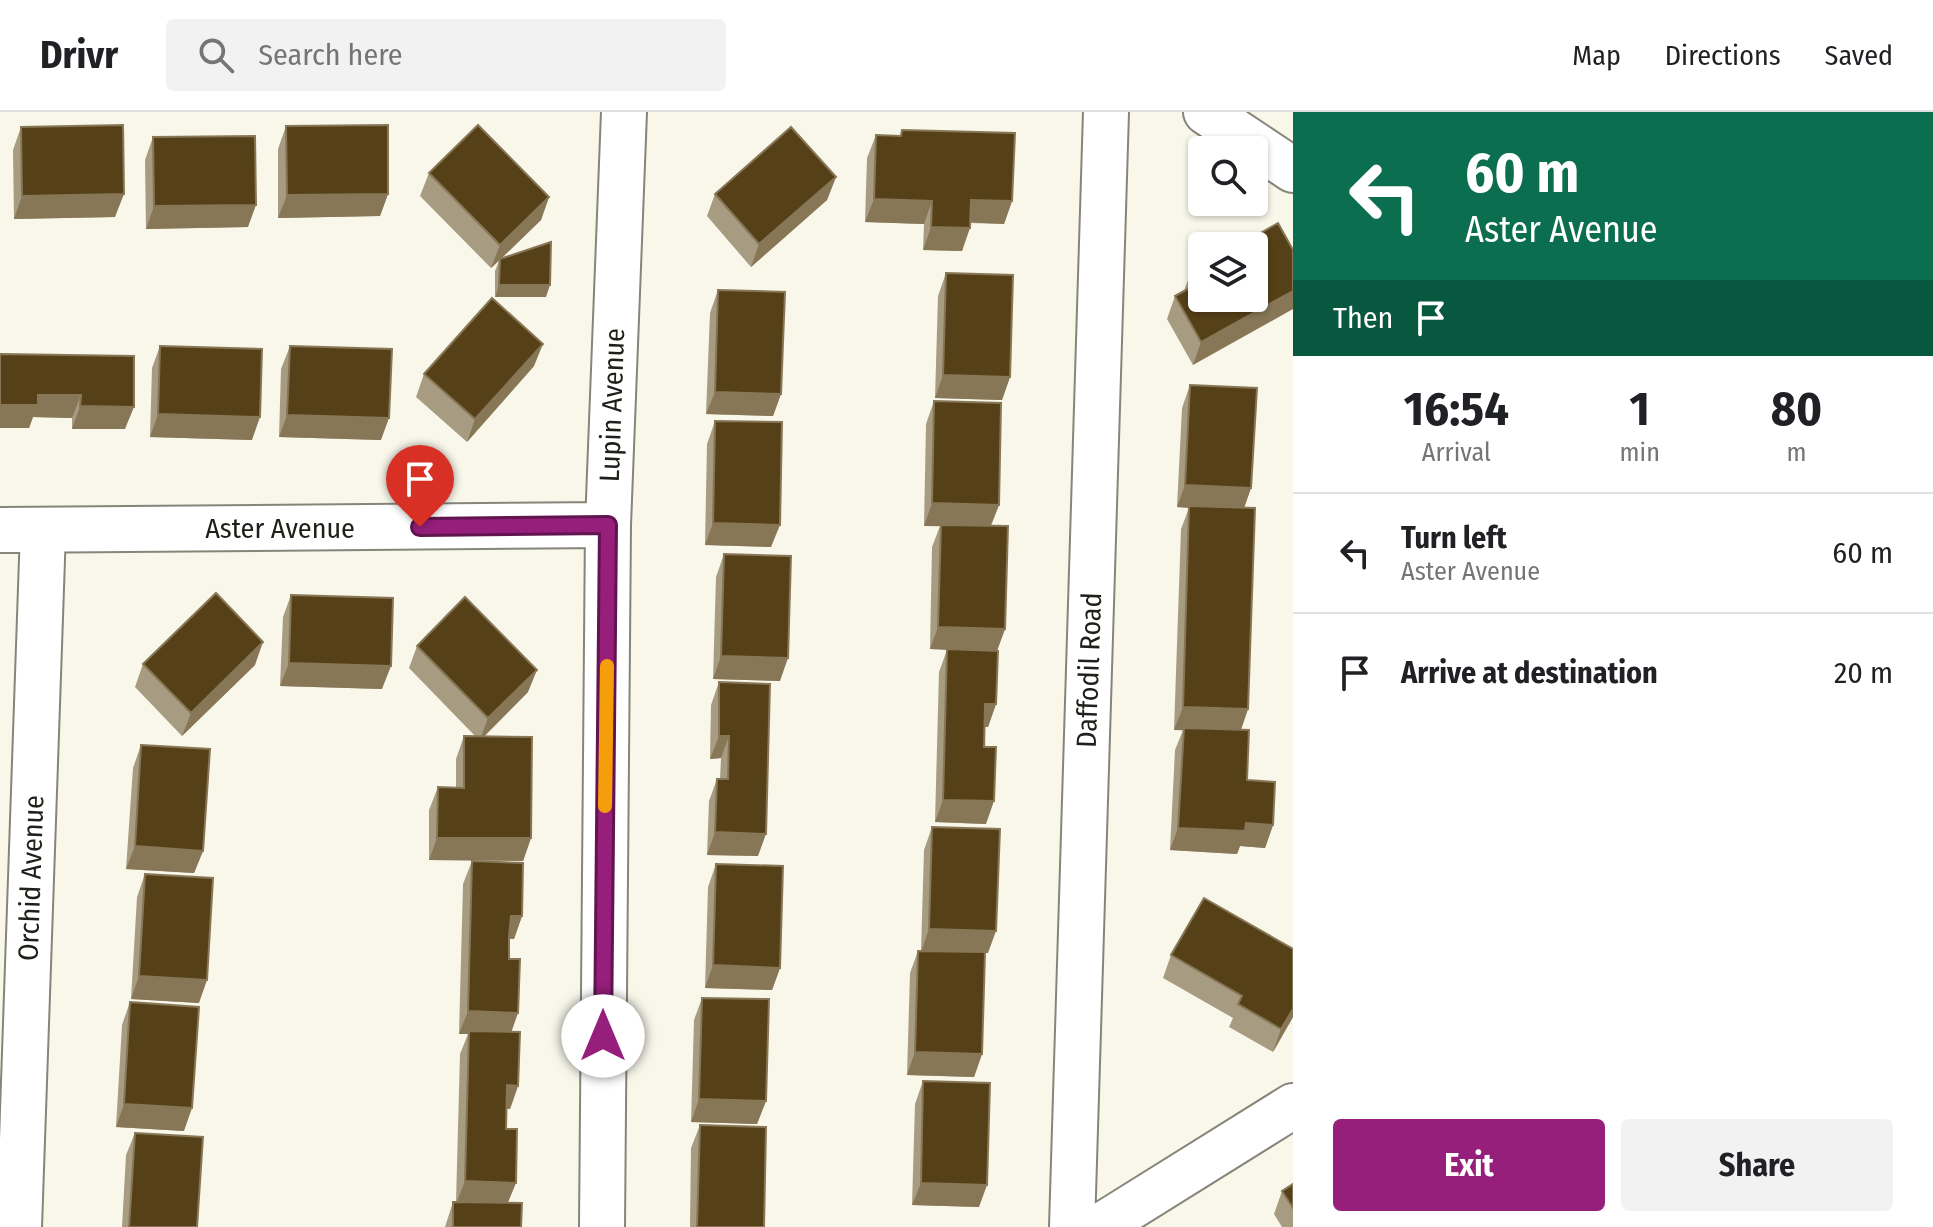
<!DOCTYPE html>
<html lang="en">
<head>
<meta charset="utf-8">
<style>
  :root { --surface:#fff; --page:#f2f2f2; --text:#202124; --muted:#757577; --line:#e0e0e0; --accent:#951f7b }
  body { margin:0; font-family:"Fira Sans Condensed",sans-serif; background:var(--page); color:var(--text); height:100vh; display:flex; flex-direction:column; font-size:30px; white-space:nowrap }
  * { box-sizing:border-box; margin:0 }
  p { font-size:26px; color:var(--muted) }
  .icon { flex:none; width:44px; height:44px; fill:none; stroke:currentColor; stroke-width:2; stroke-linecap:round; stroke-linejoin:round }
  .map { position:relative; flex:1; overflow:hidden }
  .details { display:flex; flex-direction:column; background:var(--surface); width:640px }
  .details>* { flex:none }
  .hud { background:#0b6e4f; color:#fff; overflow:hidden }
  .controls { position:absolute; left:1188px; top:24px; display:grid; gap:16px }
  .controls a { display:grid; place-items:center; width:80px; height:80px; border-radius:8px; background:var(--surface); box-shadow:0 2px 6px #0004; font-size:40px }
  .pin { position:absolute; display:grid; place-items:center; width:68px; height:68px; color:#fff; margin:-82px -34px; border-radius:50% 50% 50% 0; rotate:-45deg; box-shadow:0 0 8px #0007 }
  .pin .icon { rotate:45deg }
  .me { position:absolute; width:88px; margin:-44px; rotate:0deg; stroke-linejoin:round; filter:drop-shadow(0 0 6px #0008) }
  .turn { display:flex; align-items:center; gap:28px; height:168px; padding:0 40px; font-size:36px }
  .turn .icon { width:104px; height:104px; stroke-width:2.5 }
  .turn b { display:block; font-size:56px; line-height:68px }
  .then { display:flex; align-items:center; height:76px; padding:0 40px; background:#0003; gap:16px; font-size:30px }
  .eta { display:flex; justify-content:space-evenly; align-items:center; height:136px; text-align:center }
  .eta b { font-size:48px; font-weight:700; line-height:56px }
  .action { display:flex; gap:16px; margin-top:auto; padding:16px 40px }
  .action a { flex:1; height:92px; border-radius:8px; background:var(--accent); color:#fff; font-size:32px; font-weight:700; line-height:92px; text-align:center }
  .action a+a { background:var(--page); color:var(--text) }
  ul { padding:0; list-style:none }
  li { display:flex; align-items:center; gap:24px; height:120px; padding:0 40px; border-top:2px solid var(--line) }
  li div { flex:1 }
  li b { display:block; font-size:30px }
  li em { font-style:normal }
  header { display:flex; align-items:center; gap:48px; box-sizing:border-box; height:112px; padding:0 40px; background:var(--surface); border-bottom:2px solid var(--line) }
  header strong { font-size:38px }
  nav { display:flex; gap:44px; margin-inline-start:auto; font-size:28px }
  .search { width:560px; height:72px; background:var(--page); display:flex; align-items:center; gap:20px; box-sizing:border-box; padding:0 28px; border-radius:8px; color:var(--muted); font-size:30px }
  main { display:flex; flex:1; min-height:0 }
  .map>svg:first-child { display:block }
  .lines { fill:none; stroke-linecap:round; stroke-linejoin:round }
  .street-casing { stroke:#858579; stroke-width:48 }
  .street { stroke:#fff; stroke-width:44 }
  .wall { fill:#a79c81 }
  .shaded-wall { fill:#877757 }
  .building { fill:#564018; stroke:#877757; stroke-width:2 }
  .route-casing { stroke:#611450; stroke-width:20 }
  .route { stroke:#951f7b; stroke-width:14 }
  .slow { stroke:#f59e0b; stroke-width:14 }
  .labels { text-anchor:middle; dominant-baseline:central; stroke-width:8; stroke-linejoin:round; paint-order:stroke }
  .street-label { font-size:28px; fill:#20201b; stroke:#fff }
</style>
</head>
<body>
<header>
<strong>Drivr</strong>
<div class="search"><svg class="icon" aria-label="search" viewBox="0 0 24 24"><circle cx="10" cy="10" r="6"/><path d="M15 15l6 6"/></svg>Search here</div>
<nav><a>Map</a><a>Directions</a><a>Saved</a></nav>
</header>
<main>
<div class="map">
<svg width="1293" height="1115" viewBox="0 0 1293 1115">
  <rect width="100%" height="100%" fill="#f8f7ea"/>
  <g class="lines">
    <!-- street casing -->
    <g class="street-casing">
      <path id="street" d="M 1206,0 L 1293,58
        M 0,418 L 608,413
        M 19,1115 L 43,418
        M 602,1115 L 608,413 L 624,0
        M 1072,1115 L 1106,0
        M 1099,1115 L 1293,994"/>
    </g>
    <!-- street -->
    <use href="#street" class="street"/>
  </g>
  <!-- wall -->
  <path class="wall" d="M 286,14 L 388,82 L 380,104 L 278,106 L 278,37 Z
    M 21,15 L 115,105 L 14,107 L 13,38 Z
    M 902,18 L 1012,89 L 1004,112 L 970,111 L 962,139 L 923,138 L 924,112 L 865,110 L 867,46 L 876,23 L 900,24 Z
    M 153,25 L 248,115 L 146,117 L 145,48 Z
    M 429,61 L 549,85 L 541,108 L 502,146 L 546,185 L 495,185 L 495,159 L 499,149 L 491,156 L 420,84 Z
    M 836,65 L 827,88 L 751,155 L 707,104 L 715,82 Z
    M 1191,160 L 1254,186 L 1193,253 L 1167,207 L 1175,184 L 1184,179 Z
    M 946,161 L 1010,265 L 1002,288 L 935,286 L 938,184 Z
    M 718,178 L 781,282 L 773,304 L 706,302 L 710,201 Z
    M 160,234 L 252,328 L 150,325 L 152,256 Z
    M 290,234 L 381,328 L 279,325 L 281,257 Z
    M 134,244 L 125,317 L 72,317 L 72,306 L 33,305 L 29,316 L 0,316 Z
    M 534,254 L 467,330 L 416,285 L 424,262 Z
    M 1190,273 L 1251,376 L 1244,396 L 1248,597 L 1241,618 L 1247,668 L 1273,713 L 1265,736 L 1240,734 L 1237,742 L 1170,738 L 1175,638 L 1183,618 L 1174,618 L 1181,417 L 1189,396 L 1177,395 L 1182,296 Z
    M 934,289 L 999,393 L 991,414 L 1005,517 L 997,538 L 996,592 L 988,615 L 985,615 L 986,712 L 935,710 L 939,560 L 947,538 L 930,537 L 932,435 L 940,414 L 924,414 L 926,312 Z
    M 715,309 L 771,435 L 705,433 L 707,332 Z
    M 724,442 L 780,569 L 713,567 L 716,465 Z
    M 291,483 L 382,577 L 280,574 L 283,505 Z
    M 417,534 L 528,580 L 484,625 L 531,726 L 523,749 L 429,748 L 429,698 L 438,675 L 456,675 L 456,647 L 464,624 L 476,625 L 409,556 Z
    M 143,552 L 255,553 L 182,624 L 135,575 Z
    M 719,570 L 758,744 L 707,743 L 709,689 L 717,667 L 720,667 L 721,646 L 710,647 L 711,593 Z
    M 141,633 L 203,739 L 194,761 L 126,757 L 133,656 Z
    M 932,715 L 988,841 L 985,841 L 982,942 L 974,965 L 907,963 L 910,861 L 918,839 L 921,839 L 924,738 Z
    M 472,749 L 522,804 L 514,827 L 509,827 L 511,920 L 518,974 L 510,997 L 507,996 L 506,1017 L 508,1091 L 521,1115 L 445,1115 L 453,1090 L 456,1090 L 460,942 L 468,922 L 459,922 L 463,772 Z
    M 716,752 L 780,856 L 772,878 L 705,876 L 708,775 Z
    M 145,762 L 199,891 L 131,887 L 137,785 Z
    M 1171,843 L 1293,905 L 1273,940 L 1229,915 L 1233,906 L 1163,866 Z
    M 702,886 L 766,989 L 757,1012 L 691,1010 L 694,908 Z
    M 130,890 L 184,1019 L 116,1015 L 122,913 Z
    M 923,969 L 979,1095 L 912,1093 L 915,992 Z
    M 700,1013 L 764,1115 L 690,1115 L 691,1036 Z
    M 135,1021 L 197,1115 L 122,1115 L 126,1043 Z
    M 1293,1072 L 1293,1115 L 1282,1115 L 1274,1102 L 1282,1079 Z"/>
  <!-- shaded-wall -->
  <path class="shaded-wall" d="M 836,65 L 827,88 L 751,155 L 759,132 Z
    M 124,82 L 115,105 L 14,107 L 22,84 Z
    M 388,82 L 380,104 L 278,106 L 287,83 Z
    M 549,85 L 541,108 L 491,156 L 500,133 Z
    M 874,87 L 932,89 L 924,112 L 865,110 Z
    M 971,88 L 1012,89 L 1004,112 L 963,110 Z
    M 256,93 L 248,115 L 146,117 L 154,94 Z
    M 931,115 L 970,116 L 962,139 L 923,138 Z
    M 499,173 L 550,173 L 546,185 L 495,185 Z
    M 1293,179 L 1293,197 L 1193,253 L 1201,230 Z
    M 543,232 L 534,254 L 467,330 L 475,307 Z
    M 943,263 L 1010,265 L 1002,288 L 935,286 Z
    M 715,280 L 781,282 L 773,304 L 706,302 Z
    M 38,283 L 81,283 L 72,306 L 33,305 L 29,316 L 0,316 L 0,293 Z
    M 80,294 L 134,295 L 125,317 L 72,317 Z
    M 158,302 L 260,305 L 252,328 L 150,325 Z
    M 287,303 L 389,306 L 381,328 L 279,325 Z
    M 1185,373 L 1251,376 L 1243,399 L 1177,395 Z
    M 932,391 L 999,393 L 990,415 L 924,414 Z
    M 713,411 L 780,413 L 771,435 L 705,433 Z
    M 938,515 L 1005,517 L 997,539 L 930,537 Z
    M 263,530 L 255,553 L 182,624 L 191,601 Z
    M 721,544 L 788,546 L 780,569 L 713,567 Z
    M 289,551 L 391,554 L 382,577 L 280,574 Z
    M 537,558 L 528,580 L 480,628 L 488,606 Z
    M 985,592 L 996,592 L 988,615 L 977,615 Z
    M 1183,595 L 1248,597 L 1240,620 L 1174,618 Z
    M 719,624 L 729,624 L 721,646 L 710,647 Z
    M 943,688 L 994,689 L 986,712 L 935,710 Z
    M 1246,711 L 1273,713 L 1265,736 L 1240,734 L 1237,742 L 1170,738 L 1178,716 Z
    M 715,720 L 766,722 L 758,744 L 707,743 Z
    M 437,726 L 531,726 L 523,749 L 429,748 Z
    M 135,734 L 203,739 L 194,761 L 126,757 Z
    M 511,804 L 522,804 L 514,827 L 502,826 Z
    M 929,817 L 996,819 L 988,841 L 921,840 Z
    M 713,853 L 780,856 L 772,878 L 705,876 Z
    M 139,864 L 207,868 L 199,891 L 131,887 Z
    M 1293,897 L 1293,905 L 1273,940 L 1281,917 Z
    M 468,899 L 518,901 L 510,924 L 469,919 L 468,922 L 459,922 Z
    M 915,940 L 982,942 L 974,965 L 907,963 Z
    M 507,973 L 518,974 L 510,997 L 499,996 Z
    M 699,987 L 766,989 L 757,1012 L 691,1010 Z
    M 124,992 L 192,996 L 184,1019 L 116,1015 Z
    M 465,1069 L 516,1071 L 507,1093 L 456,1092 Z
    M 921,1071 L 987,1073 L 979,1095 L 912,1093 Z"/>
  <!-- building -->
  <path class="building" d="M 123,13 L 124,82 L 22,84 L 21,15 Z
    M 388,13 L 388,82 L 287,83 L 286,14 Z
    M 478,13 L 549,85 L 500,133 L 429,61 Z
    M 791,15 L 836,65 L 759,132 L 715,82 Z
    M 902,18 L 1015,21 L 1012,89 L 971,88 L 970,116 L 931,115 L 932,89 L 874,87 L 876,23 L 901,24 Z
    M 255,24 L 256,93 L 154,94 L 153,25 Z
    M 1278,111 L 1293,138 L 1293,179 L 1201,230 L 1175,184 L 1197,172 L 1191,160 L 1202,154 L 1202,186 L 1254,186 L 1254,134 L 1238,134 Z
    M 551,130 L 550,173 L 499,173 L 500,147 Z
    M 946,161 L 1013,163 L 1010,265 L 943,263 Z
    M 718,178 L 785,180 L 781,282 L 715,280 Z
    M 492,186 L 543,232 L 475,307 L 424,262 Z
    M 160,234 L 262,237 L 260,305 L 158,302 Z
    M 290,234 L 392,237 L 389,306 L 287,303 Z
    M 0,242 L 134,244 L 134,295 L 80,294 L 81,283 L 38,283 L 38,293 L 0,293 Z
    M 1190,273 L 1257,276 L 1251,376 L 1185,373 Z
    M 934,289 L 1001,291 L 999,393 L 932,391 Z
    M 715,309 L 782,310 L 780,413 L 713,411 Z
    M 1189,394 L 1255,396 L 1248,597 L 1183,595 Z
    M 941,413 L 1008,414 L 1005,517 L 938,515 Z
    M 724,442 L 791,444 L 788,546 L 721,544 Z
    M 216,481 L 263,530 L 191,601 L 143,552 Z
    M 291,483 L 393,486 L 391,554 L 289,551 Z
    M 465,485 L 537,558 L 488,606 L 417,534 Z
    M 947,537 L 998,539 L 996,592 L 985,592 L 984,635 L 996,635 L 994,689 L 943,688 Z
    M 719,570 L 770,572 L 766,722 L 715,720 L 717,667 L 728,667 L 729,624 L 719,624 Z
    M 1184,616 L 1249,618 L 1247,668 L 1275,670 L 1273,713 L 1246,711 L 1245,719 L 1178,716 Z
    M 464,624 L 532,625 L 531,726 L 437,726 L 438,675 L 464,676 Z
    M 141,633 L 210,637 L 203,739 L 135,734 Z
    M 932,715 L 1000,717 L 996,819 L 929,817 Z
    M 472,749 L 523,751 L 522,804 L 511,804 L 509,825 L 509,847 L 520,847 L 518,901 L 468,899 Z
    M 716,752 L 783,754 L 780,856 L 713,853 Z
    M 145,762 L 213,766 L 207,868 L 139,864 Z
    M 1204,786 L 1293,837 L 1293,897 L 1281,917 L 1238,892 L 1242,884 L 1171,843 Z
    M 918,839 L 985,840 L 982,942 L 915,940 Z
    M 702,886 L 769,887 L 766,989 L 699,987 Z
    M 130,890 L 199,895 L 192,996 L 124,992 Z
    M 469,919 L 520,920 L 518,974 L 507,973 L 506,1017 L 517,1017 L 516,1071 L 465,1069 Z
    M 923,969 L 990,971 L 987,1073 L 921,1071 Z
    M 700,1013 L 766,1015 L 764,1115 L 697,1115 Z
    M 135,1021 L 203,1025 L 197,1115 L 129,1115 Z
    M 1293,1072 L 1293,1096 L 1282,1079 Z
    M 453,1090 L 522,1091 L 521,1115 L 453,1115 Z"/>
  <g class="lines">
    <!-- route casing -->
    <g class="route-casing">
      <path id="route" d="M 420,415 L 608,413 L 603,924"/>
    </g>
    <!-- route -->
    <use href="#route" class="route"/>
    <!-- slow -->
    <path class="slow" d="M 605,694 L 607,554"/>
  </g>
  <g class="labels">
    <!-- street labels -->
    <g class="street-label">
      <text transform="translate(612 293) rotate(-88)">Lupin Avenue</text>
      <text x="280" y="416">Aster Avenue</text>
      <text transform="translate(1089 558) rotate(-88)">Daffodil Road</text>
      <text transform="translate(31 766) rotate(-88)">Orchid Avenue</text>
    </g>
  </g>
</svg>
<div class="controls">
<a><svg class="icon" aria-label="search" viewBox="0 0 24 24"><circle cx="10" cy="10" r="6"/><path d="M15 15l6 6"/></svg></a>
<a><svg class="icon" aria-label="layers" viewBox="0 0 24 24"><path d="M12 4l9 5-9 5-9-5zM3 14l9 5 9-5"/></svg></a>
</div>
<div class="pin" style="left:420px;top:415px;background:#d93025"><svg class="icon" aria-label="arrive" viewBox="0 0 24 24"><path d="M6 21V4h12l-3 4 3 4H6"/></svg></div>
<svg class="me" style="left:603px;top:924px" viewBox="-20 -20 40 40"><circle r="19" fill="#fff"/><path d="M0-13L10 11 0 6-10 11z" fill="#951f7b"/></svg>
</div>
<section class="details">
<div class="hud">
<div class="turn"><svg class="icon" aria-label="left" viewBox="0 0 24 24"><path d="M17 20v-9H6M10 6l-5 5 5 5"/></svg><div><b>60 m</b>Aster Avenue</div></div>
<div class="then">Then<svg class="icon" aria-label="arrive" viewBox="0 0 24 24"><path d="M6 21V4h12l-3 4 3 4H6"/></svg></div>
</div>
<div class="eta">
<div><b>16:54</b><p>Arrival</p></div>
<div><b>1</b><p>min</p></div>
<div><b>80</b><p>m</p></div>
</div>
<ul>
<li><svg class="icon" aria-label="left" viewBox="0 0 24 24"><path d="M17 20v-9H6M10 6l-5 5 5 5"/></svg><div><b>Turn left</b><p>Aster Avenue</p></div><em>60 m</em></li>
<li><svg class="icon" aria-label="arrive" viewBox="0 0 24 24"><path d="M6 21V4h12l-3 4 3 4H6"/></svg><div><b>Arrive at destination</b></div><em>20 m</em></li>
</ul>
<div class="action"><a>Exit</a><a>Share</a></div>
</section>
</main>
</body>
</html>
